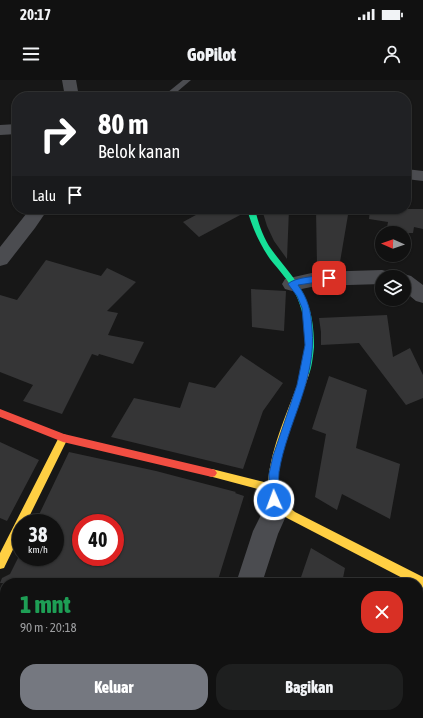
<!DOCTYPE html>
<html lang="id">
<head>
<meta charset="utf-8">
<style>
  :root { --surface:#111; --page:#1e1f1f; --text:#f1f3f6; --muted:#9c9d9f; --line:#303131; --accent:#757880 }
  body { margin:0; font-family:"Asap Condensed",sans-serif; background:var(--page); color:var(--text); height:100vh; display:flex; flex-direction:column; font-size:15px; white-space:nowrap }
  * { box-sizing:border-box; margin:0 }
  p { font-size:13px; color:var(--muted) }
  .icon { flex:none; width:22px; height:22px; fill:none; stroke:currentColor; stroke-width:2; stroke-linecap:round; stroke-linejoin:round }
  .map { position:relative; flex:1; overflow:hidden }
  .details { position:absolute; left:0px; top:498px; width:423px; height:140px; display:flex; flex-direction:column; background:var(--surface); border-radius:16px 16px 0 0; box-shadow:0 1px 3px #0004,0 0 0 1px var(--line) }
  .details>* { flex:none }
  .guide { position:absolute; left:12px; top:12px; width:399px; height:122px; border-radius:16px; box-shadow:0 1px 3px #0004,0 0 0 1px var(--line); background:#202124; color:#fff; overflow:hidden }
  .needle { width:26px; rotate:272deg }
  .controls { position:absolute; left:375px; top:146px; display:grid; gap:8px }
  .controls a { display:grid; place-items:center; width:36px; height:36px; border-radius:50%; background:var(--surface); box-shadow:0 1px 3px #0004,0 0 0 1px var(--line); font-size:20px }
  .speed { position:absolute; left:12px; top:434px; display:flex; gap:8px; font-size:20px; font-weight:700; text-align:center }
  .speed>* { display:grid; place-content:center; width:52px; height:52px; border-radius:50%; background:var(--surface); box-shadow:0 1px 3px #0004,0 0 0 1px var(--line); line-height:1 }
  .speed small { font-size:10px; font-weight:400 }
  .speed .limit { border:6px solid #d22; background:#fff; color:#111 }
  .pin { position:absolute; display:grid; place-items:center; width:34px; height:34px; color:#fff; margin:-17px; border-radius:8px; box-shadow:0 2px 6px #0006 }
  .me { position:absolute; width:44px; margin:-22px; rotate:358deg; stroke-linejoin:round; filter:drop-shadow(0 0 3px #0008) }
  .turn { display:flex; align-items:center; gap:14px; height:84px; padding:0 20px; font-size:18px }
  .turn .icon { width:52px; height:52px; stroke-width:2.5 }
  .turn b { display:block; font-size:28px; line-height:34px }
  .then { display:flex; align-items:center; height:38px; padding:0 20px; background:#0003; gap:8px; font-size:15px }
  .round { display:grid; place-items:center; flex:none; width:42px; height:42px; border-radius:16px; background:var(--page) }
  .head { display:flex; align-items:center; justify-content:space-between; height:68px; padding:0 20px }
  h1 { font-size:24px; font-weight:800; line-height:30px; color:#1e9e55 }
  .cta { display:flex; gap:8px; margin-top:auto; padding:8px 20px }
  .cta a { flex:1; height:46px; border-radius:16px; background:var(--accent); color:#fff; font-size:16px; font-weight:800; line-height:46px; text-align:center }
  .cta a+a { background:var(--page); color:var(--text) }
  .status { display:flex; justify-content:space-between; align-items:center; height:28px; padding:0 20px; background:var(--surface); direction:ltr }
  .status svg { height:11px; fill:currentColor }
  header { display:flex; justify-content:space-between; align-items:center; height:52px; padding:0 20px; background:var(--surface); font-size:18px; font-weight:800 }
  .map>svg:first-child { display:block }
  .building { fill:#353536; fill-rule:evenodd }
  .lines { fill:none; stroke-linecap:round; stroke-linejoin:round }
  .lane { fill:#4b4c50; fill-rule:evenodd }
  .street { fill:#4b4c50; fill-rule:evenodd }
  .fast { fill:#16e098; fill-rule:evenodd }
  .slow { fill:#ffcf43; fill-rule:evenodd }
  .jam { fill:#f24e42; fill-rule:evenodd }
  .route { fill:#1a73e8; stroke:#114b97 }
</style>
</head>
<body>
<div class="status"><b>20:17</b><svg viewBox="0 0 49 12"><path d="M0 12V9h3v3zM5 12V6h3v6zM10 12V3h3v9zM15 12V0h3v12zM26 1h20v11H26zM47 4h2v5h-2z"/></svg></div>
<header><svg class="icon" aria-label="menu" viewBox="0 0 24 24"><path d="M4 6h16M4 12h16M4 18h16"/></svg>GoPilot<svg class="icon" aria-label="person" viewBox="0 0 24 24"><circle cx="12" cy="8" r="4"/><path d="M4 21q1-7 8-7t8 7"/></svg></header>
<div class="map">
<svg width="423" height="638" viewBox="0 0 423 638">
  <rect width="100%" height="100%" fill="#171717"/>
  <!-- building -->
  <path class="building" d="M 207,129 L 241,129 L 242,134 L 199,157 L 183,142 Z
    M 264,129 L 289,129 L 287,179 L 274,161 L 267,146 L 263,133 Z
    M 316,129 L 349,129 L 340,182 L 345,188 L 321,190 L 317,185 Z
    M 370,129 L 423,129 L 423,149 L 414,147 L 413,153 L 386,153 L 388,142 L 369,139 Z
    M 46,180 L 101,196 L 107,188 L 136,202 L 107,231 L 118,233 L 108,255 L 144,262 L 133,284 L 99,274 L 98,276 L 92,274 L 62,334 L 23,321 L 33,305 L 0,292 L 0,215 L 17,220 Z
    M 251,209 L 286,211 L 284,251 L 252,247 Z
    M 387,235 L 393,277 L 410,268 L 423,295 L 423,318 L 406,325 L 359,263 L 321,265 L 321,252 L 319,238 Z
    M 241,275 L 283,303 L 263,331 L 243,389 L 111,357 L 134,318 L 180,328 L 189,302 L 215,308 Z
    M 329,296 L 367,310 L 356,368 L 400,384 L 390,439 L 342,414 L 337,430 L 315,417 L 326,354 L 312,349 Z
    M 0,362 L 39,380 L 7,441 L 0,438 Z
    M 69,372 L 156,391 L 236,412 L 235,413 L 244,416 L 217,503 L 0,503 L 2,498 L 10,494 L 21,472 L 21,477 L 55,477 L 55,443 L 35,443 ZM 81,443 L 115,443 L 115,477 L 81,477 Z
    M 311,468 L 345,488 L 342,503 L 299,503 Z"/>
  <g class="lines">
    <!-- lane -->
    <path class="lane" d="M 183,0 L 191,0 L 171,17 L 162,17 Z"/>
    <!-- street -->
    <path class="street" d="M 62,0 L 76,0 L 79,17 L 65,17 Z
      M 17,44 L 17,54 L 0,55 L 0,45 Z
      M 406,89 L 423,91 L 423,101 L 406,99 Z
      M 30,129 L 48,129 L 35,148 L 7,184 L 0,186 L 0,167 Z
      M 382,190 L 389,192 L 392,197 L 382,197 L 382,204 L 316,206 L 292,211 L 285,209 L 282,204 L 285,199 L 316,192 Z
      M 404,194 L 411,196 L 423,205 L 423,223 L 416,221 L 404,211 L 404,197 L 397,197 Z
      M 278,415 L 287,419 L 290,427 L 278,454 L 262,503 L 236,503 L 253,451 L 269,419 Z
      M 242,633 L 272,633 L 273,638 L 243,638 Z"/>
    <!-- fast -->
    <path class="fast" d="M 247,129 L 255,129 C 258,142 262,154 269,166 C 280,182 294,196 303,213 C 312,230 314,248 314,267 C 313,276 312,288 308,297 L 302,297 L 301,294 C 307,267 308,239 295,213 C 289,201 279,190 270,179 C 259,163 252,147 247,129 Z"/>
    <!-- slow -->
    <path class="slow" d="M 305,290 L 308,291 L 309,294 C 297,334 272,378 280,420 L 295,432 L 423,497 L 423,508 L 418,506 L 418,503 L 412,503 L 287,438 L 273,427 L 269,412 L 209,396 L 207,393 L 209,390 L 212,389 L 268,403 C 271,365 289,330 301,294 L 302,291 Z
      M 63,354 L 66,355 L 68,358 L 26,443 L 21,443 L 21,453 L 4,488 L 0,489 L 0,473 L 60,355 Z"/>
    <!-- jam -->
    <path class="jam" d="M 0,329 L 64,354 L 212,389 L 215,390 L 217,393 L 215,396 L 212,397 L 63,362 L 0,337 Z"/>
  </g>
  <!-- route -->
  <path class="route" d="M 329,195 L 333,198 L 331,200 L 298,205 C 308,219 311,231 312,248 C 317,300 287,343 279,392 C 278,401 279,411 279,420 L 278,423 L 274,425 L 271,423 L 269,420 L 269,394 L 273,376 L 297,305 L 305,265 L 302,228 L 297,216 L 288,204 C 294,197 319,196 329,195 Z"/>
</svg>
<div class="controls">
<a><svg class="needle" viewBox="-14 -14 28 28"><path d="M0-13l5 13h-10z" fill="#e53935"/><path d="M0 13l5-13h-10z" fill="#9c9d9f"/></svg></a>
<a><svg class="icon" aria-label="layers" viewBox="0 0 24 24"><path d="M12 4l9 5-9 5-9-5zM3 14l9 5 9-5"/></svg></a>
</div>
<div class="speed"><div>38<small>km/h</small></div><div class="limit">40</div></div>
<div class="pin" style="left:329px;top:198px;background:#d93025"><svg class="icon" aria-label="arrive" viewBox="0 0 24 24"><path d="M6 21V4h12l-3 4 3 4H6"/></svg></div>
<svg class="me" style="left:274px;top:420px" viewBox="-20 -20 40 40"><circle r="17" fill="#1a73e8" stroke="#fff" stroke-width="3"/><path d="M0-11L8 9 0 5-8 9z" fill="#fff"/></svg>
<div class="guide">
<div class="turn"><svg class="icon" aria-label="right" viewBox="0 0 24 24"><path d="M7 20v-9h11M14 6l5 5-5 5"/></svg><div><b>80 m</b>Belok kanan</div></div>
<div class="then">Lalu<svg class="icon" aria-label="arrive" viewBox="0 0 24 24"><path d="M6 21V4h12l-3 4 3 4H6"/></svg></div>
</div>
<section class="details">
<div class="head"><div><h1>1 mnt</h1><p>90 m · 20:18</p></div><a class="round" style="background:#d93025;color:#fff"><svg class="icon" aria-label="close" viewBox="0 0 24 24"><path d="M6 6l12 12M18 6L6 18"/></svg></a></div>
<div class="cta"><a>Keluar</a><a>Bagikan</a></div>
</section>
</div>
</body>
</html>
